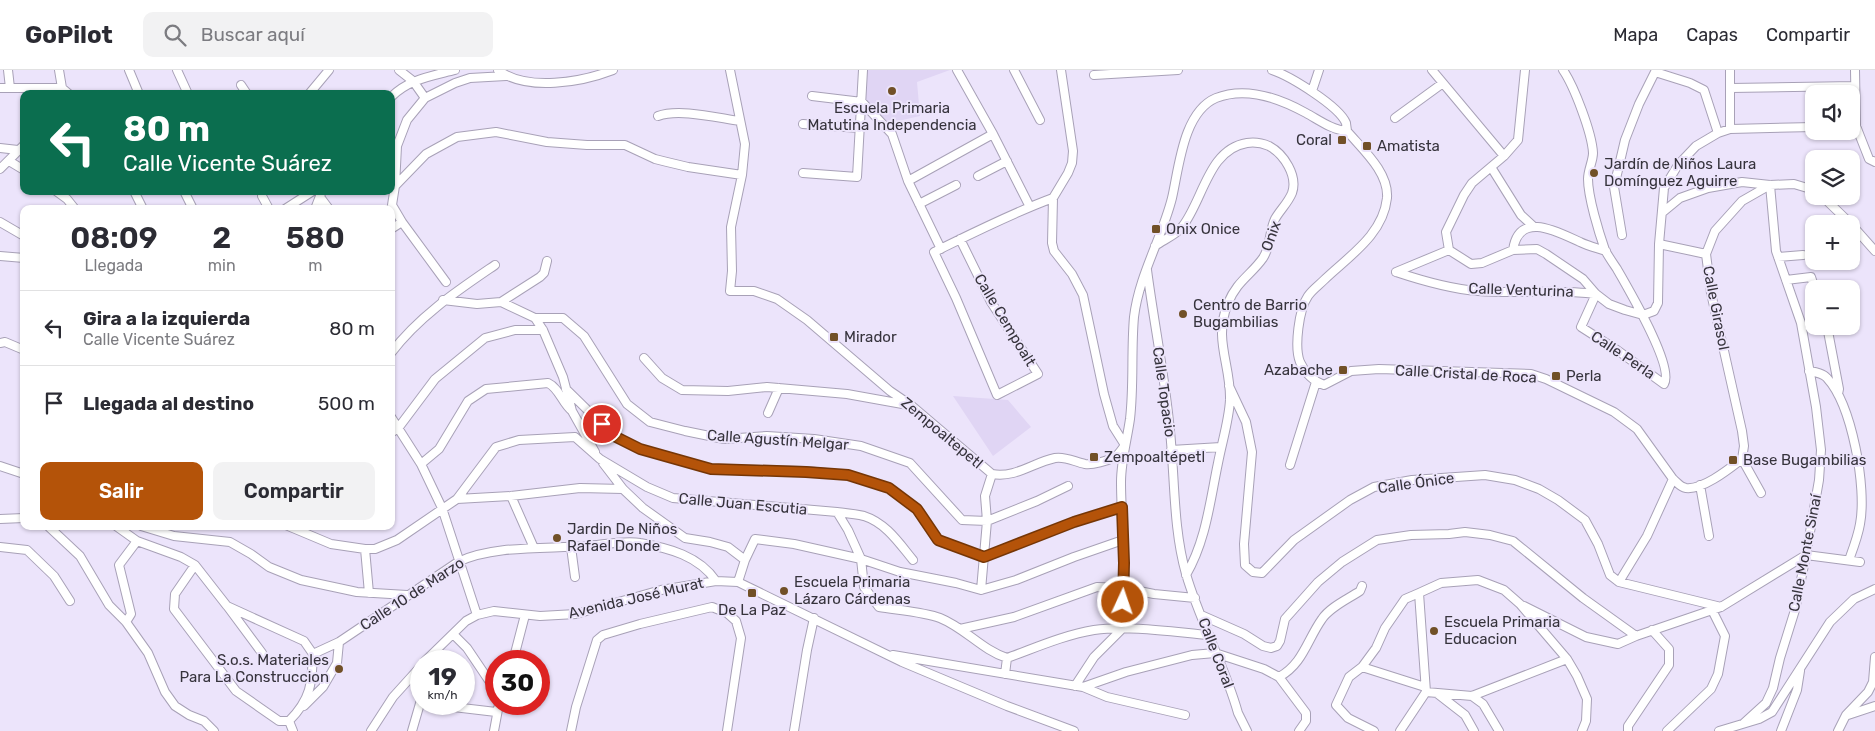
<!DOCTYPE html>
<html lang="es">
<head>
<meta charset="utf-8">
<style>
  :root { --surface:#fff; --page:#f2f2f3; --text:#2b2b33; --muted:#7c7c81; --line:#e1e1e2; --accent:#b45309 }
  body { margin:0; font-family:Rubik,sans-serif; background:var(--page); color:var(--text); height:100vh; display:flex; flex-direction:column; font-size:19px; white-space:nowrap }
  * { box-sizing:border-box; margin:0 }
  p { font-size:16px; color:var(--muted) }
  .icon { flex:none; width:28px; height:28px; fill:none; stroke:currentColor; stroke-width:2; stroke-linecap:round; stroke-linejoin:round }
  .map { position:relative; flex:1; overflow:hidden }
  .panel { position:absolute; left:20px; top:135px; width:375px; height:325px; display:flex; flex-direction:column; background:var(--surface); border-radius:10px; box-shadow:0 1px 4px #0004 }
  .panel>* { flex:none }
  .hud { position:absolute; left:20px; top:20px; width:375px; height:105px; border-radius:10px; box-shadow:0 1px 4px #0004; background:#0b6e4f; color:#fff; overflow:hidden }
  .fabs { position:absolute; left:1805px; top:15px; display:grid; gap:10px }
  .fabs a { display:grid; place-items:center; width:55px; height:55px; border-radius:10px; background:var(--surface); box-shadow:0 1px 4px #0004; font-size:25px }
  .speed { position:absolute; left:410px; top:580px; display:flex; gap:10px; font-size:25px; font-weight:700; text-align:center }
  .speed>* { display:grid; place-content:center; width:65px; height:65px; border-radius:50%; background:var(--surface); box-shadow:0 1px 4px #0004; line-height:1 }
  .speed small { font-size:12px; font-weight:400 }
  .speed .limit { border:8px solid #d22; background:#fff; color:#111 }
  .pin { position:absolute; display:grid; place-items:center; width:42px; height:42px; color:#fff; margin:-21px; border:2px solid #fff; border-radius:50%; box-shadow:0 1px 5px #0007 }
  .me { position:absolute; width:55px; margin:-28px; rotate:3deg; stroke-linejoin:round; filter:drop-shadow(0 0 4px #0008) }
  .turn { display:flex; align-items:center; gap:18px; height:105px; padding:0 20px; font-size:22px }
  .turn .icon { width:65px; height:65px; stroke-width:2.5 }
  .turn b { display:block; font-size:35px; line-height:42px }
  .eta { display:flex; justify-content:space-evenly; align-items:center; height:85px; text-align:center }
  .eta b { font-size:30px; font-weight:600; line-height:35px }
  .primary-button { display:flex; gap:10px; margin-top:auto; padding:10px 20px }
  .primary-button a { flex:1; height:58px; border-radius:10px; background:var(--accent); color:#fff; font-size:20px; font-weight:600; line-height:58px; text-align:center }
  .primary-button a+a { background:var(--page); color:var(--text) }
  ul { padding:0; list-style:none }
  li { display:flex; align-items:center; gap:15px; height:75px; padding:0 20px; border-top:1px solid var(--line) }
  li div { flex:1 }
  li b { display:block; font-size:19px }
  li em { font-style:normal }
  header { display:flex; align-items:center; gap:30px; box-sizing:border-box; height:70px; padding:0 25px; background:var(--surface); border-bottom:1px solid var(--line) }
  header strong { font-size:24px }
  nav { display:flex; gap:28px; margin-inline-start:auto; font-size:18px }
  .search { width:350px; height:45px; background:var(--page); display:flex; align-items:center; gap:12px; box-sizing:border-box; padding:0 18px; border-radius:10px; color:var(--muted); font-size:19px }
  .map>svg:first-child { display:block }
  .built { fill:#e0d5f4 }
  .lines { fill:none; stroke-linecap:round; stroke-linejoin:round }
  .minor-casing { stroke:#a8a1b7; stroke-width:10 }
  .minor { stroke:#fff; stroke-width:8 }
  .route-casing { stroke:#753606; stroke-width:12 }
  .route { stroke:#b45309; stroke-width:9 }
  .poi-dot { fill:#715027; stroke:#ece4fb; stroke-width:2 }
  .labels { text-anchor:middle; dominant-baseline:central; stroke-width:4; stroke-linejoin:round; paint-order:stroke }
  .poi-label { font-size:15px; fill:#36333c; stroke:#ece4fb; text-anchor:start }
  .street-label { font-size:15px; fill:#36333c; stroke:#ece4fb }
</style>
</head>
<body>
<header>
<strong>GoPilot</strong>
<div class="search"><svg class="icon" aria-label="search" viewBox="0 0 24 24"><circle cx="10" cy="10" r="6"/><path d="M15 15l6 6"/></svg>Buscar aquí</div>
<nav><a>Mapa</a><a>Capas</a><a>Compartir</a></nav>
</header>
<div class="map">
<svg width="1875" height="661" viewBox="0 0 1875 661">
  <rect width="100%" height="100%" fill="#ece4fb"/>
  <!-- built -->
  <path class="built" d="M 867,0 L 950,0 L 917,12 L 920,46 L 885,54 L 865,31 Z
    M 953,326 L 1008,330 L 1031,357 L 993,386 Z"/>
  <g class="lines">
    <!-- minor casing -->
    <g class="minor-casing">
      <path id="minor" d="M 8,0 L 10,18
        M 59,0 L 62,18
        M 129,0 L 139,24
        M 177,0 L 188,24
        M 399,0 L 413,11 L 425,28
        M 498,0 C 527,22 582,12 613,0
        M 730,0 L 745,74 L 742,105 L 731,157 L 732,201 L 730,221 L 754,221 L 777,229 L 807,250 L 890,321 L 912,336 L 992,404 C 1016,408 1032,393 1055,388 C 1065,386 1075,392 1085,394 C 1093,395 1107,391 1115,387 C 1119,384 1122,379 1125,375
        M 957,0 L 993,64 L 1030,137
        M 1014,0 L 1040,50
        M 1061,0 L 1073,81 L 1072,93 L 1068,103 L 1053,128 L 1052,173 L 1054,181 L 1072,204 L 1083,225 L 1104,324 L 1113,356 L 1125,375
        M 1272,0 C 1290,6 1339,36 1346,53 C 1346,54 1347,60 1347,61
        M 1432,0 L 1504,86
        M 1563,0 C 1574,16 1592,63 1593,83 C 1593,91 1588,100 1588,109 C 1588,127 1599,163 1605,180 C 1608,186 1613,193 1617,199 C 1627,217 1675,297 1664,314 L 1617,280 L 1581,257 L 1596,224
        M 1730,0 L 1730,59
        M 1855,0 L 1856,56 L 1869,89 L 1875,92
        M 1655,2 L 1690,13 L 1704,20 L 1718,63
        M 1094,5 L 1178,0
        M 241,15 L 247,24
        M 0,18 L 62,18 L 69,24
        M 1731,18 L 1855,16
        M 1312,21 L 1319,0
        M 309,24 L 329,0
        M 812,26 L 862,32 L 892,64 L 908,111 L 941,179
        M 391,27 C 409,9 432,6 455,0
        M 658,46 C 679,38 718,48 740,51
        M 1395,48 L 1443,13
        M 803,54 L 859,58
        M 0,78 L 18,80
        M 9,91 L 24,100
        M 1491,97 L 1521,145 L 1534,157
        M 0,99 L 24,75
        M 803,103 L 857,107 L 863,0
        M 978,106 L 1007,91
        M 908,111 L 993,64
        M 395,116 L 426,84 L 457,67 L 496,62 L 547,72 L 587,75 L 625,75 L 655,89 L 667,92 L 688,97 L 742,105
        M 56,121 L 67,129 L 75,139
        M 134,121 L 143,139
        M 184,121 L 193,139
        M 263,121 L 262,126 L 269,139
        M 1822,126 L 1851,154
        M 320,127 L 329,139
        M 919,134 L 956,115
        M 285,139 L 313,121
        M 315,139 L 322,121
        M 1663,142 L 1680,128 L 1708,118 L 1742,112 L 1770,115 L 1794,114 L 1814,120
        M 0,152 L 24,166
        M 402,152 L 446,212
        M 1851,154 L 1875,181
        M 391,159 L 402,152 L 392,135 L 395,116 L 397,76 L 407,50 L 425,28 L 455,13 L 470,8 L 506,6
        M 1622,165 L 1614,117 L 1625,70 L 1639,34 L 1656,0
        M 960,169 L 991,232 L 1038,304 L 997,325 L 956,228 L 934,182 C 973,163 1012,143 1053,128
        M 1659,174 L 1706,184
        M 1155,176 C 1163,170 1176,165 1182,157 C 1203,131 1208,79 1247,73 C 1254,72 1262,73 1269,76 C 1284,84 1298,106 1292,123 C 1288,133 1280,140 1275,149 C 1269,161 1271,176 1263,188 C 1251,205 1237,211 1228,233 C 1213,270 1231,294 1230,330 C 1229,350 1222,372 1218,393 C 1210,431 1206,471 1186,505
        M 1449,180 L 1471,194 L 1482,193 L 1513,180 C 1519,140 1558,162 1580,172 C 1588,176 1597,178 1606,181
        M 1513,180 L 1537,179 L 1546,184 L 1583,209 L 1596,224 L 1609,234 L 1625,240 L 1643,245
        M 0,186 L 24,188
        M 1778,187 L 1803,185
        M 1147,200 C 1154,253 1165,307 1170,361 C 1175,409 1173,458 1186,504 C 1200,552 1225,596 1238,643 L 1247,661
        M 1396,202 L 1449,180 L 1446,162 L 1464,125 L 1472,113 L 1504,86 L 1518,70 L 1525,0
        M 1396,202 C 1423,211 1450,219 1478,221 C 1518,224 1557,219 1596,224
        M 1786,210 L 1811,207 L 1815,219
        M 443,230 L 477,234 L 501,232 L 535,248 L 543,260 L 563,307 L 572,341 L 595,382
        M 501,232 L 540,207 L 544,203 L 547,191
        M 1643,245 L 1654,241 L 1658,233 L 1659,174 L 1664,118 L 1678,95 L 1696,76 L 1718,63 L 1730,59 L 1814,57
        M 535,248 L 563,248 L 584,266 L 627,334 L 650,352 L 685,361 L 724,369 L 767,366 L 814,369 L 861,376 L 910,393 L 962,450 L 987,451 L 1037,431 L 1068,416
        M 1827,256 L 1839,319 L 1838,324
        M 0,273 L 5,272 L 24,280
        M 391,283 C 419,246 457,221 495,195
        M 644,288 L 662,308 L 682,320 L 728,321 L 767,317 L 847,324 L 908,335
        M 1809,301 C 1815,302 1823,303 1827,308 C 1852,335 1867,418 1860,454 C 1858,466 1853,479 1849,490
        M 1229,316 L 1246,352 L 1252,382 L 1244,474 L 1245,495 L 1253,502 L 1262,503 L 1294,470 L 1350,430 L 1374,417 L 1412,410 L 1485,405 L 1515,410 L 1539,419 L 1558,430 L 1585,450 L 1598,474 L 1610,505 L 1619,512 L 1721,537
        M 566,319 L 614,366 L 640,379 L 711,399 L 806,401 L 848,405 L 889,418 L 917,439 L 938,470 L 984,487 L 1074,452 L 1122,437
        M 768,343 L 779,318
        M 391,347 L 421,394 L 442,438 L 477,545
        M 391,363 L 399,357 L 435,309 L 485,268 L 515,260 L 543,260
        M 1171,380 L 1221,377
        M 1742,389 L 1744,376 L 1742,361 L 1711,223 L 1706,184 L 1715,161 L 1742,131 L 1770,115
        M 1742,389 L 1761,423
        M 603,393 L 623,419 L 643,438 L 685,468 L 710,472 L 728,477 L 745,490
        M 421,394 L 439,379 L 468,331 L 486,319 L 548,313 C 559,318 562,333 572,341
        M 1290,395 L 1316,312
        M 0,396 L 24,404
        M 1700,415 L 1709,466
        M 511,426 L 534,478
        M 457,429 L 496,377 L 519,370 L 575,367 L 600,389 L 647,417 L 673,428 L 837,442 L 848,460 L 861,489 L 864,517 L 879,537 C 897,540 925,542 940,548 C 965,558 982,580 1007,588 L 1005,604
        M 837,442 C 845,443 855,444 864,446 C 886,453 899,473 913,490
        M 0,449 L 24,448
        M 48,456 L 80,486 L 109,535 L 126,552 L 148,583 L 165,622 L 175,636 L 189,645 L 204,651 L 214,661
        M 116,456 L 137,471 L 181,487 L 195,495 L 227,536 L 304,571 L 313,584
        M 141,456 L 174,466 L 230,472 L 251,484 L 269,497 L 301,510 L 357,522 L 407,525
        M 288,456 L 331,474 L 365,479 L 375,479 L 397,470 L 457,429 L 511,426 L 580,418 L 623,419
        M 0,477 L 27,480 L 54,506 L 70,531
        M 571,477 L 575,507
        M 365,479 L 369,523
        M 195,495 L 175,524 L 174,539 L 236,621 L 279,651 L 289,651
        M 738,512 L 745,490 L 755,469 L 794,474 L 861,489 L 900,502 L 956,513 L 981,520 L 1016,510 L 1074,487 L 1123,470
        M 1619,512 L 1647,466 L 1673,409
        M 981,520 L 987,451 L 985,426 L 992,404
        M 1524,536 L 1586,567 L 1618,574 L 1636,566 L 1721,537 L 1806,485 L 1860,492
        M 228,537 L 262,583
        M 1201,545 L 1244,564 L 1263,576 L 1271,578 L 1277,576 L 1280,571 L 1285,549 L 1318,512 L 1342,492 L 1377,470 L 1411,465 L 1449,464 L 1465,462 L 1490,465 L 1513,471 L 1583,528 L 1636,566
        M 126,552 L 131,544 L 119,495 L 137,471
        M 960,559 L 1014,547 L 1097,517 L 1124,518 L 1154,524 L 1195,528
        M 453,564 L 467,578 L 496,621
        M 893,585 L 1083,617 L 1126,602 L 1192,585 L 1215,583 L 1264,599 L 1279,607 L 1306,643 L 1306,651 L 1299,661
        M 1007,588 C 1035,578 1064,565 1094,560 C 1128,555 1174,562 1209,565
        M 425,591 L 466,551 L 477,545 L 494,541 L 540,546 L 576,544 L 661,520 L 716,511 L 738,512 L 902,592 L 1007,636 L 1074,661
        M 513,591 L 525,545
        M 1362,597 L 1425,617
        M 1279,607 C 1303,594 1307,570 1322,549 C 1330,537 1348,529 1360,521 L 1362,516
        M 1075,616 L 1094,587 L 1121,560 C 1122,538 1124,517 1124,495 C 1124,468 1121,440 1121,412 C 1121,391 1127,370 1130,349 C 1134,315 1131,281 1134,247 C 1139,205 1162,168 1172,128 C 1179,98 1183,42 1216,28 C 1246,16 1279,28 1306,43 C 1319,50 1332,60 1347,61 C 1362,79 1389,102 1387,128 C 1383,165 1349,186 1324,210 C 1319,215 1312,220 1308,226 C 1299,239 1294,277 1300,292 C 1305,303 1313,311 1324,315 L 1351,301 L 1379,299 L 1531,304 L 1546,309 L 1614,342 L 1637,359 L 1673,409 C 1677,412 1680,417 1686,418 C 1703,420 1729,399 1742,389
        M 1083,617 L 1107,627 L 1185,645
        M 1426,622 L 1472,626 L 1567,589
        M 1438,624 L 1465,645 L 1474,661
        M 1472,626 L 1483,634 L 1499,661
        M 428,634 L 496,642
        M 304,636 L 323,617 L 337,593 L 339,572
        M 1848,645 L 1875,636
        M 289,651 C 311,629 312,613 313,584 L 339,572 L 458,492 C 493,475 547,479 586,476 C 602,475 625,470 640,473 C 669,478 699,486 716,511
        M 289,651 L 293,661
        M 1744,653 L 1766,633 L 1773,618 L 1780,588 L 1795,540 L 1806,485 L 1819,410 L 1821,380 L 1816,337 L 1801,253 L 1776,181 L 1770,115
        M 371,661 L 393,627 L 421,596
        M 412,661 L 421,630
        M 494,661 L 499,634
        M 571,661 L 576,637 L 597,570 L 603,565 L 640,554 L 712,537 L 727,543 L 736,551 L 741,568 L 727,661
        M 794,661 L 807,580 L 814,548
        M 1374,661 L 1348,648 L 1336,635 L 1349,607 L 1362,597 L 1376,578 L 1385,558 L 1405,529 L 1419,523
        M 1400,661 L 1426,622 L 1419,523 L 1441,513 L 1478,510 L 1504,520 L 1520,534 L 1567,589 L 1577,606 L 1587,629 L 1586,651 L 1582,661
        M 1628,661 L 1628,656 L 1669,595 L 1669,579 L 1652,560
        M 1667,661 L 1711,619 L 1718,604 L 1725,566 L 1712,540
        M 1719,661 L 1759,649 L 1772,642 L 1830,552 L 1854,529 L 1875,519
        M 1781,661 L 1797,620 L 1800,601
        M 1838,661 L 1846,645 L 1868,622 L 1873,612 L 1875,587"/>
    </g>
    <!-- minor -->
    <use href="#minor" class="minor"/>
  </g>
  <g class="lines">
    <!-- route casing -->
    <g class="route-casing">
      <path id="route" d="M 602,354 L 614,366 L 640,379 L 711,399 L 806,402 L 848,405 L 889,418 L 917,439 L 938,470 L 984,487 L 1074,452 L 1122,437 L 1124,493 L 1123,532"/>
    </g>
    <!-- route -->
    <use href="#route" class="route"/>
  </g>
  <!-- markers -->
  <g class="poi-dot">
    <circle cx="892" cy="21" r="5"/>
    <rect x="1337" y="65" width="10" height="10" rx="2.5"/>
    <rect x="1362" y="71" width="10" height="10" rx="2.5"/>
    <circle cx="1594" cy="103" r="5"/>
    <rect x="1151" y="154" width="10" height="10" rx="2.5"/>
    <circle cx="1183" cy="244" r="5"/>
    <rect x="829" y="262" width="10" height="10" rx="2.5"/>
    <rect x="1338" y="295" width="10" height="10" rx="2.5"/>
    <rect x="1551" y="301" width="10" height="10" rx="2.5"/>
    <rect x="1089" y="382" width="10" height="10" rx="2.5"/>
    <rect x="1728" y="385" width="10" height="10" rx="2.5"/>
    <circle cx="557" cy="468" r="5"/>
    <circle cx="784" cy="521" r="5"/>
    <rect x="747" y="518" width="10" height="10" rx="2.5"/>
    <circle cx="1434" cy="561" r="5"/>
    <circle cx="339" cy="599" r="5"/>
  </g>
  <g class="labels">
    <!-- poi labels -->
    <g class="poi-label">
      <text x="892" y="38" text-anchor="middle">Escuela Primaria<tspan x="892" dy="17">Matutina Independencia</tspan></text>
      <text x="1332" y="70" text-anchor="end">Coral</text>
      <text x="1377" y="76">Amatista</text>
      <text x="1604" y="94">Jardín de Niños Laura<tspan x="1604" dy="17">Domínguez Aguirre</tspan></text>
      <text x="1166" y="159">Onix Onice</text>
      <text x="1193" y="235">Centro de Barrio<tspan x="1193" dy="17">Bugambilias</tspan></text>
      <text x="844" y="267">Mirador</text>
      <text x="1333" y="300" text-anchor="end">Azabache</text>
      <text x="1566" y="306">Perla</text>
      <text x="1104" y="387">Zempoaltépetl</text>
      <text x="1743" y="390">Base Bugambilias</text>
      <text x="567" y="459">Jardin De Niños<tspan x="567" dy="17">Rafael Donde</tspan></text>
      <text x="794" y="512">Escuela Primaria<tspan x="794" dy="17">Lázaro Cárdenas</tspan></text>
      <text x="752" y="540" text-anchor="middle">De La Paz</text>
      <text x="1444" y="552">Escuela Primaria<tspan x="1444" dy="17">Educacion</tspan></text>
      <text x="329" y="590" text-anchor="end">S.o.s. Materiales<tspan x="329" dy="17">Para La Construccion</tspan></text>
    </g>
    <!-- street labels -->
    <g class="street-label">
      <text transform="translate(1271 166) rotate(-70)">Onix</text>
      <text transform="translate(1521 220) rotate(2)">Calle Venturina</text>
      <text transform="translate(1716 238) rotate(79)">Calle Girasol</text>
      <text transform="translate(1005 250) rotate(59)">Calle Cempoalt</text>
      <text transform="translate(1623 285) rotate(34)">Calle Perla</text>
      <text transform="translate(1466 304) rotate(3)">Calle Cristal de Roca</text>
      <text transform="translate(1164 322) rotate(82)">Calle Topacio</text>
      <text transform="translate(942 363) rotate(40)">Zempoaltepetl</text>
      <text transform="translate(778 370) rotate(4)">Calle Agustín Melgar</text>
      <text transform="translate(1416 413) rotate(-8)">Calle Ónice</text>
      <text transform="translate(743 434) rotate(5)">Calle Juan Escutia</text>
      <text transform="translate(1805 483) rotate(-79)">Calle Monte Sinaí</text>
      <text transform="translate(412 524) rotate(-33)">Calle 10 de Marzo</text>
      <text transform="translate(636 528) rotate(-13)">Avenida José Murat</text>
      <text transform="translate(1216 583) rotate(69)">Calle Coral</text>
    </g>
  </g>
</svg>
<div class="fabs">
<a><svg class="icon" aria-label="sound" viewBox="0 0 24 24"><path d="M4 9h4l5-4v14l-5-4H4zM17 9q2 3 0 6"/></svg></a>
<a><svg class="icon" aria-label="layers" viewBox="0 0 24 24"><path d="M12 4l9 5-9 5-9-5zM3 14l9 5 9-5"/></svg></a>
<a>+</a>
<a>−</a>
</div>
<div class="speed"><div>19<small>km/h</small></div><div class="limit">30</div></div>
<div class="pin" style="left:602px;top:354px;background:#d93025"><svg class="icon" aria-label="arrive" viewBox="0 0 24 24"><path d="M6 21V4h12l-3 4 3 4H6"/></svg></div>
<svg class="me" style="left:1123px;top:532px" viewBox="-20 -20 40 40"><circle r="17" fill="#b45309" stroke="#fff" stroke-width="3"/><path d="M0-11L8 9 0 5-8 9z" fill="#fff"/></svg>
<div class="hud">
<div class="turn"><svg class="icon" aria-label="left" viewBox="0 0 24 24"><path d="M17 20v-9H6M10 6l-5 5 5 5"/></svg><div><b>80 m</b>Calle Vicente Suárez</div></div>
</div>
<section class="panel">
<div class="eta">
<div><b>08:09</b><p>Llegada</p></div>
<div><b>2</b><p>min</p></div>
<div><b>580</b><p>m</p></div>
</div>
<ul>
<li><svg class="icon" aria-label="left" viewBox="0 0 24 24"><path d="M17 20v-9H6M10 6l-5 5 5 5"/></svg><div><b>Gira a la izquierda</b><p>Calle Vicente Suárez</p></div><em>80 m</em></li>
<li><svg class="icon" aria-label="arrive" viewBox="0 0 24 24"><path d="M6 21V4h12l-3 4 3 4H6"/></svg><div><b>Llegada al destino</b></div><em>500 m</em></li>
</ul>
<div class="primary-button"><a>Salir</a><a>Compartir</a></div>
</section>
</div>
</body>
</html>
